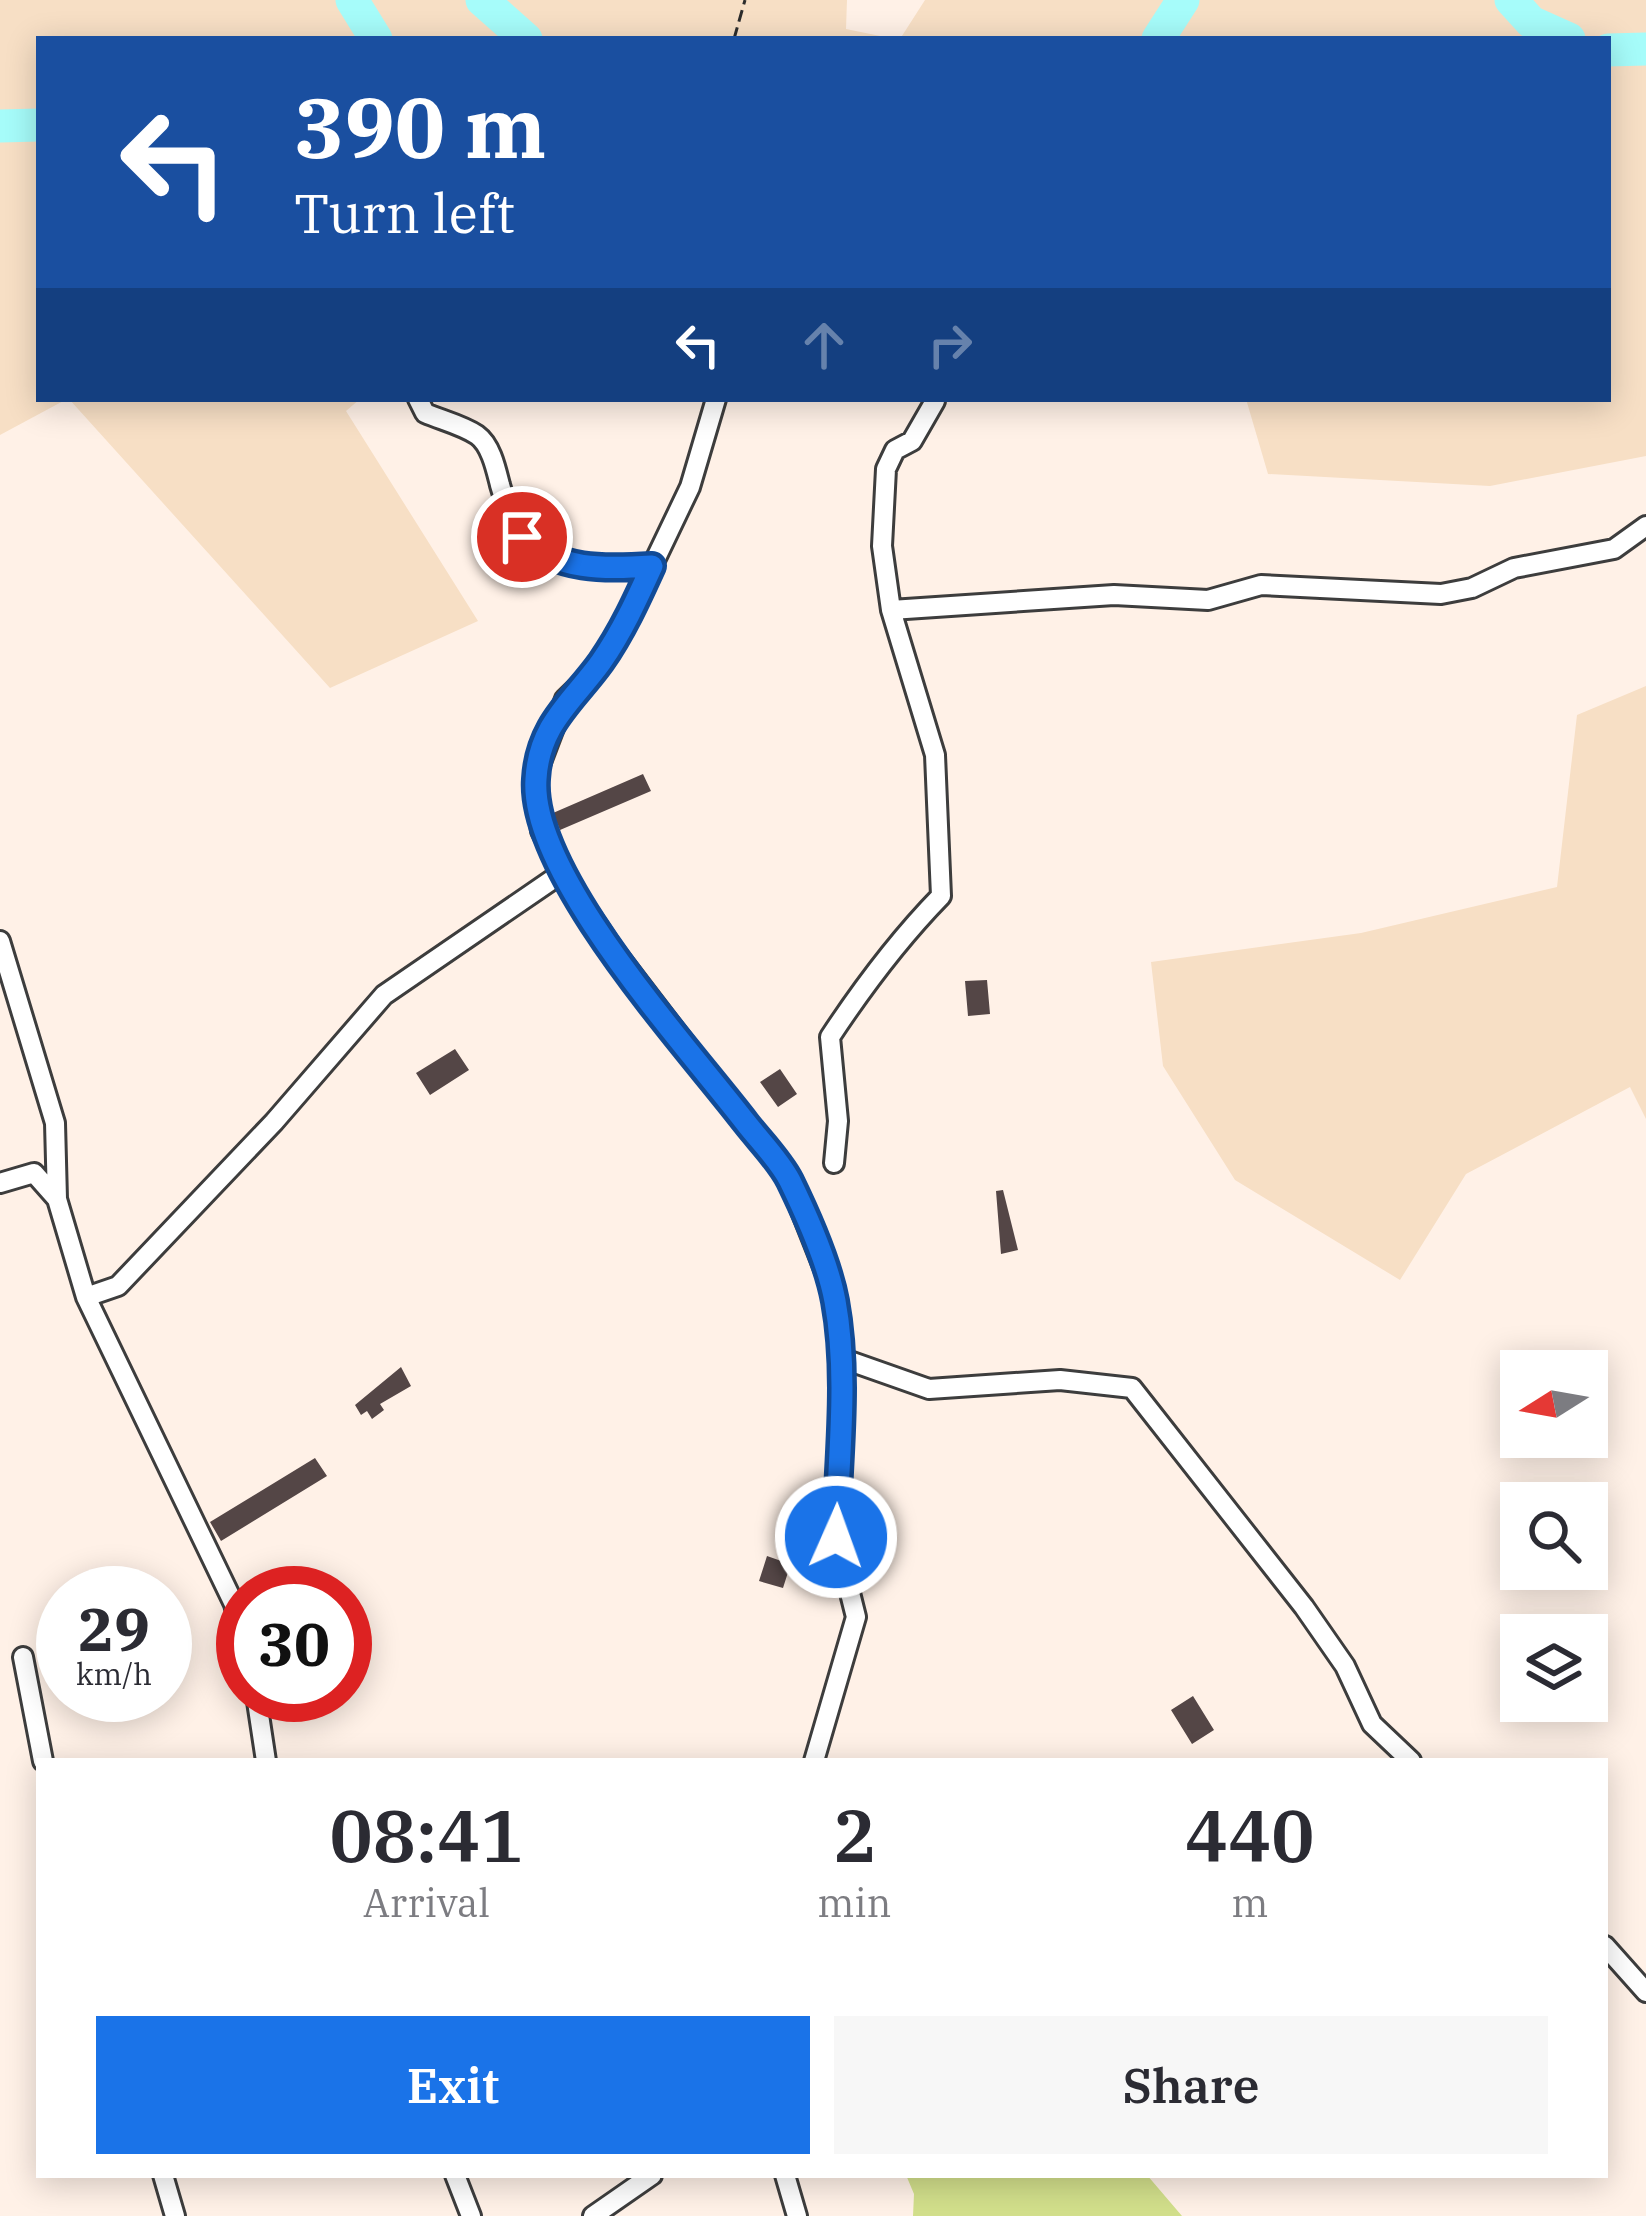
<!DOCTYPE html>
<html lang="en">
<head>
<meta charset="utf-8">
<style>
  :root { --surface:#fff; --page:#f7f7f7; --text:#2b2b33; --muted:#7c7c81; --accent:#1a73e8 }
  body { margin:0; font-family:"IBM Plex Serif",serif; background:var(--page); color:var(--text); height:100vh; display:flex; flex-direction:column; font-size:45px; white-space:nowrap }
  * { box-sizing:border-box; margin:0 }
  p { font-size:39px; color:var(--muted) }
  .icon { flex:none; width:66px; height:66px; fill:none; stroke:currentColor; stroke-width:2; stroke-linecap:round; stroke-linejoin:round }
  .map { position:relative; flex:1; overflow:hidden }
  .details { position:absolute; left:36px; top:1758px; width:1572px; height:420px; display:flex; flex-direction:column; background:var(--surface); border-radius:0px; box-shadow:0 6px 30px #0003 }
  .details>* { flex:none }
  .hud { position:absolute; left:36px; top:36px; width:1575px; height:366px; border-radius:0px; box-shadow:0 6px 30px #0003; background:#1a4fa0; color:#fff; overflow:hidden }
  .needle { width:78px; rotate:259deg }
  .fabs { position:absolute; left:1500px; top:1350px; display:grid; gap:24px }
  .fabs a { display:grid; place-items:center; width:108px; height:108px; border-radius:0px; background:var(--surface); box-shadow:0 6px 30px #0003; font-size:60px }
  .speed { position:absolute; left:36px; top:1566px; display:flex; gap:24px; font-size:60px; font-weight:700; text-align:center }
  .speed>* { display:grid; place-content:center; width:156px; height:156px; border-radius:50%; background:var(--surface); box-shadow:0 6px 30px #0003; line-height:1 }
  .speed small { font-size:30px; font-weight:400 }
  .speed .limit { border:18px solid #d22; background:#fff; color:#111 }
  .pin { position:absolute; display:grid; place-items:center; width:102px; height:102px; color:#fff; margin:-51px; border:6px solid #fff; border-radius:50%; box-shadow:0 3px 12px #0007 }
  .me { position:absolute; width:132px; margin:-66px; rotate:2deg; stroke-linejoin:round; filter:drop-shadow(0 0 9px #0008) }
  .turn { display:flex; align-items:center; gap:42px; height:252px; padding:0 60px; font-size:54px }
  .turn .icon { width:156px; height:156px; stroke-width:2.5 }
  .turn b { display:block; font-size:84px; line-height:102px }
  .lanes { display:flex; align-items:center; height:114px; padding:0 60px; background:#0003; justify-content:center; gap:60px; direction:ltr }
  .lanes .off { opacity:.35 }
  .eta { display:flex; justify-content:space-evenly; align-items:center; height:204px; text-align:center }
  .eta b { font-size:72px; font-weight:600; line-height:84px }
  .action { display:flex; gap:24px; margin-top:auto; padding:24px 60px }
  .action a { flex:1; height:138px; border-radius:0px; background:var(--accent); color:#fff; font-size:48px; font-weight:600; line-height:138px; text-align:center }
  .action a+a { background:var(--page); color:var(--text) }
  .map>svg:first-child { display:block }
  .farmland { fill:#f7dfc5 }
  .forest { fill:#d2df8b }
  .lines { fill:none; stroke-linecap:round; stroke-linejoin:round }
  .river { stroke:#a6fcfa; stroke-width:33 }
  .building { fill:#544646 }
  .minor-casing { stroke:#3d3d3d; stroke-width:24 }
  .path { stroke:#2c2c2c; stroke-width:3; stroke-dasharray:12 6; stroke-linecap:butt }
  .minor { stroke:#fff; stroke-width:18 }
  .route-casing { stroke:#114b97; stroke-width:30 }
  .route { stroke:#1a73e8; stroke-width:21 }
</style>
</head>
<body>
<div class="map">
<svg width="1646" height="2216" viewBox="0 0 1646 2216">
  <rect width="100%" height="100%" fill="#fff1e7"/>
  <!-- farmland -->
  <path class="farmland" d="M 0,0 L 847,0 L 846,29 L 895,39 L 39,39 L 39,399 L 67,399 L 0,435 Z
    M 925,0 L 1646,0 L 1646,456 L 1490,486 L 1268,474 L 1246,399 L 1608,399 L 1608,39 L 900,39 Z
    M 69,399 L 360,399 L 346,411 L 478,621 L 330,688 Z
    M 1646,686 L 1646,1119 L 1630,1087 L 1466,1174 L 1400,1280 L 1235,1180 L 1163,1066 L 1151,962 L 1361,933 L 1557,887 L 1577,715 Z"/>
  <!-- forest -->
  <path class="forest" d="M 906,2175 L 1147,2175 L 1182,2216 L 913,2216 L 914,2194 Z"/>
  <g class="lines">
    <!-- river -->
    <path class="river" d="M 352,0 L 376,39
      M 482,0 L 526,39
      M 1511,0 L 1531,22 L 1569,39
      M 1158,39 L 1183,0
      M 1608,50 L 1646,49
      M 0,126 L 39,125"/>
  </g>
  <!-- building -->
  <path class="building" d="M 643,774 L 651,791 L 560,830 L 553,813 Z
    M 987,980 L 990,1014 L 968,1016 L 965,981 Z
    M 455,1049 L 469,1070 L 430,1095 L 416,1073 Z
    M 780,1069 L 797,1094 L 778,1107 L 760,1082 Z
    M 1003,1190 L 1018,1250 L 1001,1254 L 996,1191 Z
    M 401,1367 L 411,1386 L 380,1404 L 384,1410 L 372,1419 L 367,1411 L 361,1415 L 355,1405 Z
    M 315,1458 L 327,1476 L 221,1541 L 210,1522 Z
    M 794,1517 L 823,1521 L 823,1540 L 812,1538 L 807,1568 L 790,1566 L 783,1588 L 759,1581 L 767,1556 L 787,1563 Z
    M 1193,1696 L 1214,1730 L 1192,1744 L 1171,1710 Z"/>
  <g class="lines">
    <!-- minor casing -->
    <g class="minor-casing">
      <path id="minor" d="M 418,399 L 425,413 C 441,420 462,425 477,435 C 491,445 496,469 500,485 C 523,569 574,571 652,566
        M 716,399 L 690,487 L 623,627 L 598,667 L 565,699 L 535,778 L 541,831 L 562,873 L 613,949 L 788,1178 L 835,1297 L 841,1358 L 836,1537 L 856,1617 L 814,1761
        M 891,610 L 1114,595 L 1208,600 L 1261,585 L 1441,594 L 1472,588 L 1514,568 L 1614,549 L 1646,526
        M 0,941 L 55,1123 L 57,1199
        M 834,1163 L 838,1121 L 830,1037 C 863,987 898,940 941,896 L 935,755 L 891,610 L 882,546 L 886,469 L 895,450 L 912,441 L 935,401
        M 0,1183 L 34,1173 L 57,1199 L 86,1297 L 234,1604 L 243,1640
        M 86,1297 L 118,1286 L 274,1122 L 384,995 L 562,873
        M 841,1358 L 929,1389 L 1060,1380 L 1132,1388 L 1304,1607 L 1345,1666 L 1372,1724 L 1411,1761
        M 23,1657 L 43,1761
        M 256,1695 L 266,1761
        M 1605,1946 L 1646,1992
        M 163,2175 L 175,2216
        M 455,2175 L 471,2216
        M 785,2175 L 797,2216
        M 593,2216 L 652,2175"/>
    </g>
    <!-- path -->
    <path class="path" d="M 734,39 L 745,0"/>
    <!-- minor -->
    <use href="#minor" class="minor"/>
  </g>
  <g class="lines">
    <!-- route casing -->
    <g class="route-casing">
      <path id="route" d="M 522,537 C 558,571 604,569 652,566 C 637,599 622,632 601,662 C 573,701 539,724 536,779 C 529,874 687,1046 746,1123 C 760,1141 780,1161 790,1181 C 807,1216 828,1263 835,1301 C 849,1377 838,1460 836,1537"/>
    </g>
    <!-- route -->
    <use href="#route" class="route"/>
  </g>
</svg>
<div class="fabs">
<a><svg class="needle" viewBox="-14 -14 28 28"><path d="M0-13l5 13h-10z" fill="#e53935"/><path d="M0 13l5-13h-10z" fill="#7c7c81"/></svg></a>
<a><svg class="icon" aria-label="search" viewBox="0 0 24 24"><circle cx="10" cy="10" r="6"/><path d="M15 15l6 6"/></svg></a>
<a><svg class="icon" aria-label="layers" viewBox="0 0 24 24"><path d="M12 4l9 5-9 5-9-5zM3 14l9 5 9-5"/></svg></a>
</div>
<div class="speed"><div>29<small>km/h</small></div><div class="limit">30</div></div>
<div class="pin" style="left:522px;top:537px;background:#d93025"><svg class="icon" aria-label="arrive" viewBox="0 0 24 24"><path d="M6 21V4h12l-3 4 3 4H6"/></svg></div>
<svg class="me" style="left:836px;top:1537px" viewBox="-20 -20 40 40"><circle r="17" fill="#1a73e8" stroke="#fff" stroke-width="3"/><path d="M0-11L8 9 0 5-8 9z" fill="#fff"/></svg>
<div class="hud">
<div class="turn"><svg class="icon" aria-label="left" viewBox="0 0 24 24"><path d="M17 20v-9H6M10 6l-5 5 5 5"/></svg><div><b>390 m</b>Turn left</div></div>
<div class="lanes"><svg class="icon" aria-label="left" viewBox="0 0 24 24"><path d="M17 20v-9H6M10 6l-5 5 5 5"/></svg><svg class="icon off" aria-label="ahead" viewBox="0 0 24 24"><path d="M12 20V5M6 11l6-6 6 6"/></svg><svg class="icon off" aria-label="right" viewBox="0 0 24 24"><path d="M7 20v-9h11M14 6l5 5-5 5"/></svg></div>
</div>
<section class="details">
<div class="eta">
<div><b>08:41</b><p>Arrival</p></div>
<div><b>2</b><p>min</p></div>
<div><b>440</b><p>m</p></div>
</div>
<div class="action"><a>Exit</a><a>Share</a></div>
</section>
</div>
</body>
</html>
